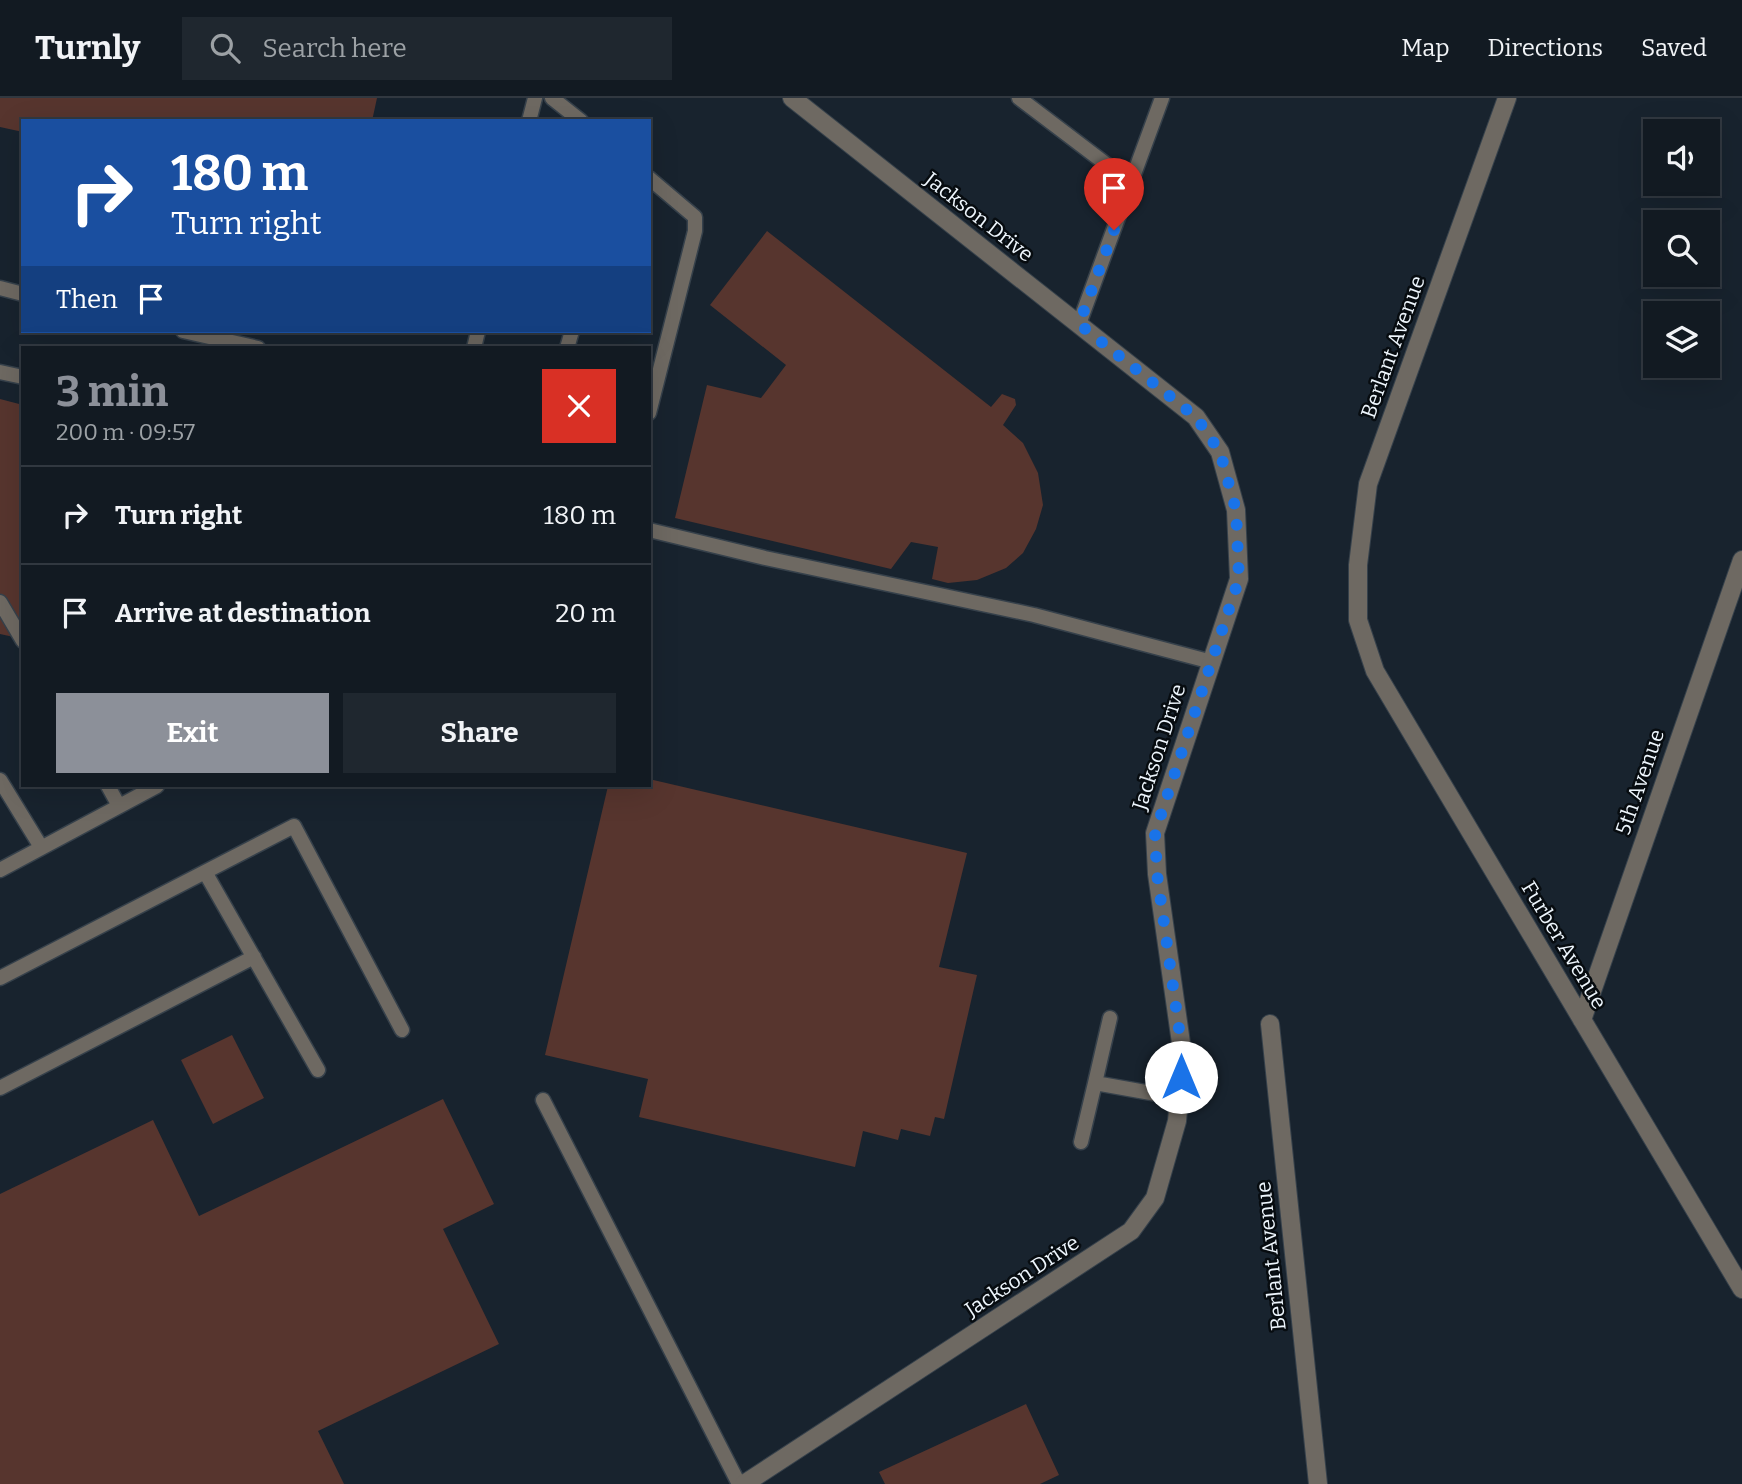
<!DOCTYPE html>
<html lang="en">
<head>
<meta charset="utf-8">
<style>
  :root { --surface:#121a22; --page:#1f272f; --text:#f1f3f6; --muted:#9ca1a5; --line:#313840; --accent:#8c9099 }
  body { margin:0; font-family:Bitter,serif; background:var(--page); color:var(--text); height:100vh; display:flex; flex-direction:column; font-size:26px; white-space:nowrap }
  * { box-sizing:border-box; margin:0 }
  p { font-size:23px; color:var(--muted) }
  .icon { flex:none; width:38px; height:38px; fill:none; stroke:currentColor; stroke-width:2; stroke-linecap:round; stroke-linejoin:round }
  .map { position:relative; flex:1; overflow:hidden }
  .side { position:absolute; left:21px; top:248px; width:630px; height:441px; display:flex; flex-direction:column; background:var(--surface); border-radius:0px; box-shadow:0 7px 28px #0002,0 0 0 2px var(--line) }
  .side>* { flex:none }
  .hud { position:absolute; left:21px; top:21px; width:630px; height:214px; border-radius:0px; box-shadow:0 7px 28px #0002,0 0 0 2px var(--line); background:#1a4fa0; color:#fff; overflow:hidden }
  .buttons { position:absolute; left:1643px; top:21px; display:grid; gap:14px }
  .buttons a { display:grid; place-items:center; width:77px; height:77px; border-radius:0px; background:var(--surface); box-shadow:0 7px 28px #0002,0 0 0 2px var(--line); font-size:35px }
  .pin { position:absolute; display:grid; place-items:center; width:60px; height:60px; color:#fff; margin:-72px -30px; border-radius:50% 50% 50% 0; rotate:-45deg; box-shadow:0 0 7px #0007 }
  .pin .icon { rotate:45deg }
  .me { position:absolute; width:77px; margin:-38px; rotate:0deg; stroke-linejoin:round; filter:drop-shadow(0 0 5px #0008) }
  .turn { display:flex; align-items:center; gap:24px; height:147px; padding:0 35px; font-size:32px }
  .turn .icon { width:91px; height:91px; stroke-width:2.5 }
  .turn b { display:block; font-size:49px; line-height:60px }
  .then { display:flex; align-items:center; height:66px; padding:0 35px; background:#0003; gap:14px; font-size:26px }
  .round { display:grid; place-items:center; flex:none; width:74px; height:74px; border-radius:0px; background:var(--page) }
  .headline { display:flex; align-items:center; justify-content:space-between; height:119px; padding:0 35px }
  h1 { font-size:42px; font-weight:700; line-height:52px; color:var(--accent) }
  .primary-button { display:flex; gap:14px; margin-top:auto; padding:14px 35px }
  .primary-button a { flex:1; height:80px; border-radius:0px; background:var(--accent); color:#fff; font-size:28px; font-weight:700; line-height:80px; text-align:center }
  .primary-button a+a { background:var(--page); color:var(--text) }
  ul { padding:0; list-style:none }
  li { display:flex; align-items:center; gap:21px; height:98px; padding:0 35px; border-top:2px solid var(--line) }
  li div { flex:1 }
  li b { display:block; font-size:26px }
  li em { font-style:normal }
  header { display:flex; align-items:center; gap:42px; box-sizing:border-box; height:98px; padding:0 35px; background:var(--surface); border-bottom:2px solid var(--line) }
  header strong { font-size:33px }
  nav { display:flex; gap:38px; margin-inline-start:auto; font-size:24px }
  .search { width:490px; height:63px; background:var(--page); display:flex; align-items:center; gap:18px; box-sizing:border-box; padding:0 24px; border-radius:0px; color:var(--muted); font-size:26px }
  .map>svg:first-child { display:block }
  .building { fill:#57352e }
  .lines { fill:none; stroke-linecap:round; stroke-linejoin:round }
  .service-casing { stroke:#36414b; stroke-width:17 }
  .minor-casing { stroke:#36414b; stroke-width:20 }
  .service { stroke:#6e6962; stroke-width:14 }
  .minor { stroke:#6e6962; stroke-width:18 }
  .route { stroke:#1a73e8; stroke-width:12; stroke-dasharray:0 21.6 }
  .labels { text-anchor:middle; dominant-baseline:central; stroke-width:5; stroke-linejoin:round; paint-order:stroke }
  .street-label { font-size:21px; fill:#eef6fd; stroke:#070c10 }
</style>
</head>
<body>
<header>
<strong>Turnly</strong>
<div class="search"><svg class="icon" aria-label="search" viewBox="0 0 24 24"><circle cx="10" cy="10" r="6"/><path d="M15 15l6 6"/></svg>Search here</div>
<nav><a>Map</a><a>Directions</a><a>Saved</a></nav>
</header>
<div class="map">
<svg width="1742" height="1386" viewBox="0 0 1742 1386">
  <rect width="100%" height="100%" fill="#18232e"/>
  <!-- building -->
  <path class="building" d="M 0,0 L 377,0 L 372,23 L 23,23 L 23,34 L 0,29 Z
    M 767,133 L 991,309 L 1002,296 L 1015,301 L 1016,307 L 1003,327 L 1023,345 L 1038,375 L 1043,407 L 1036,431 L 1023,455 L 1006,470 L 977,482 L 948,485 L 932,481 L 938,449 L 911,444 L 891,471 L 675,420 L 707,287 L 761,300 L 786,267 L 710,207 Z
    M 0,301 L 23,307 L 23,541 L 0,536 Z
    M 649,681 L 967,755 L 939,869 L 977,877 L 944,1021 L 935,1019 L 930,1038 L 901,1031 L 898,1042 L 863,1033 L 855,1069 L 639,1019 L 648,981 L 545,957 L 608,688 L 649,688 Z
    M 232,937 L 264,1000 L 213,1026 L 181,962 Z
    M 443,1001 L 494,1106 L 443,1131 L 499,1246 L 318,1333 L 344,1386 L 0,1386 L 0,1096 L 153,1022 L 199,1118 Z
    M 1026,1306 L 1059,1377 L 1040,1386 L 885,1386 L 879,1374 Z"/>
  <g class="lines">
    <!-- service casing -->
    <g class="service-casing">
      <path id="service" d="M 552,0 L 581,23
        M 1019,0 L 1131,85
        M 529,23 L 535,0
        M 649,80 L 695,119 L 695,133 L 649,315
        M 0,190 L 23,196
        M 1079,226 L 1162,0
        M 183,233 L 258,250
        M 474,250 L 478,233
        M 567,250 L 572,233
        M 0,274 L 23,279
        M 649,432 L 765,460 L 1034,517 L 1212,564
        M 0,504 L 23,543
        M 0,682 L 41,749
        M 108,688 L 119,708
        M 0,772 L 157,688
        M 205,774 L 318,972
        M 0,880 L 294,728 L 402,932
        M 1110,920 L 1095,985 L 1179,1000
        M 0,990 L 254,859
        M 543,1002 L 739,1386
        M 1081,1044 L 1095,985"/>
    </g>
    <!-- minor casing -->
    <g class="minor-casing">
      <path id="minor" d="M 1507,0 L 1368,386 L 1358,467 L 1358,522 L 1375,573 L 1742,1191
        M 1582,922 L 1742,462
        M 1270,926 L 1318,1386
        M 744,1386 L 1131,1133 L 1155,1100 L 1177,1023 L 1183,959 L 1157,776 L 1155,735 L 1239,481 L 1236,412 L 1220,354 L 1196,319 L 792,0"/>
    </g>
    <!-- service -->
    <use href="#service" class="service"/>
    <!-- minor -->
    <use href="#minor" class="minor"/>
  </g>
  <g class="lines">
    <!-- route -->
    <path class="route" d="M 1114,132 L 1079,226 L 1196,319 L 1220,354 L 1236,412 L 1239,481 L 1155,735 L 1157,776 L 1183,959 L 1181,979"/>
  </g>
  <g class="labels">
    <!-- street labels -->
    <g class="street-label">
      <text transform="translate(979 119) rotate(38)">Jackson Drive</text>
      <text transform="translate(1393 249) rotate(-70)">Berlant Avenue</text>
      <text transform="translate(1159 649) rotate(-72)">Jackson Drive</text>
      <text transform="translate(1640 684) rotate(-71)">5th Avenue</text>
      <text transform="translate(1564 847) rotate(59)">Furber Avenue</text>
      <text transform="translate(1271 1158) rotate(-96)">Berlant Avenue</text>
      <text transform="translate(1022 1178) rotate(-33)">Jackson Drive</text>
    </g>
  </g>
</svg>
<div class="buttons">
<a><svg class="icon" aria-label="sound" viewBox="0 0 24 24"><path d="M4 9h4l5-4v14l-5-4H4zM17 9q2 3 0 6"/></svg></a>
<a><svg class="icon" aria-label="search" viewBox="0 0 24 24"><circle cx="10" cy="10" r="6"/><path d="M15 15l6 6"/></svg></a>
<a><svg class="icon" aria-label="layers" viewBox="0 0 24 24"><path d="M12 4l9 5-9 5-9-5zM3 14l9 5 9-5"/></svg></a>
</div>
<div class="pin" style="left:1114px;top:132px;background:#d93025"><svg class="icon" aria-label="arrive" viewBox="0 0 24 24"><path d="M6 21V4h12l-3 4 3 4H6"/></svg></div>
<svg class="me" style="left:1181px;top:979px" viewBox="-20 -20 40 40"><circle r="19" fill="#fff"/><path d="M0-13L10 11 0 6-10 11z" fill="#1a73e8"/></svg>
<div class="hud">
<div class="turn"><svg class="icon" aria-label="right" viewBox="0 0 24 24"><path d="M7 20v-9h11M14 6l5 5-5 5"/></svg><div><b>180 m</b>Turn right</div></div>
<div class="then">Then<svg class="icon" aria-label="arrive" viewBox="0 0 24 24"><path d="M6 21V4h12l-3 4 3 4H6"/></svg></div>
</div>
<section class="side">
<div class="headline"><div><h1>3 min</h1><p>200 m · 09:57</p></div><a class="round" style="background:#d93025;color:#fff"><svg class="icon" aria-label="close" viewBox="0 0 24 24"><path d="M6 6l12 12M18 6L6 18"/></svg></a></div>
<ul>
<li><svg class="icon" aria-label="right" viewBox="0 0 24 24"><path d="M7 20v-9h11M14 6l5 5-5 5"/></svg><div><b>Turn right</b></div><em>180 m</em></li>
<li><svg class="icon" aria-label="arrive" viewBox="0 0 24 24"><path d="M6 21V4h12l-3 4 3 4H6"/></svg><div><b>Arrive at destination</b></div><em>20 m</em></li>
</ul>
<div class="primary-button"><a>Exit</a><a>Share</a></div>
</section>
</div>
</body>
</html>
